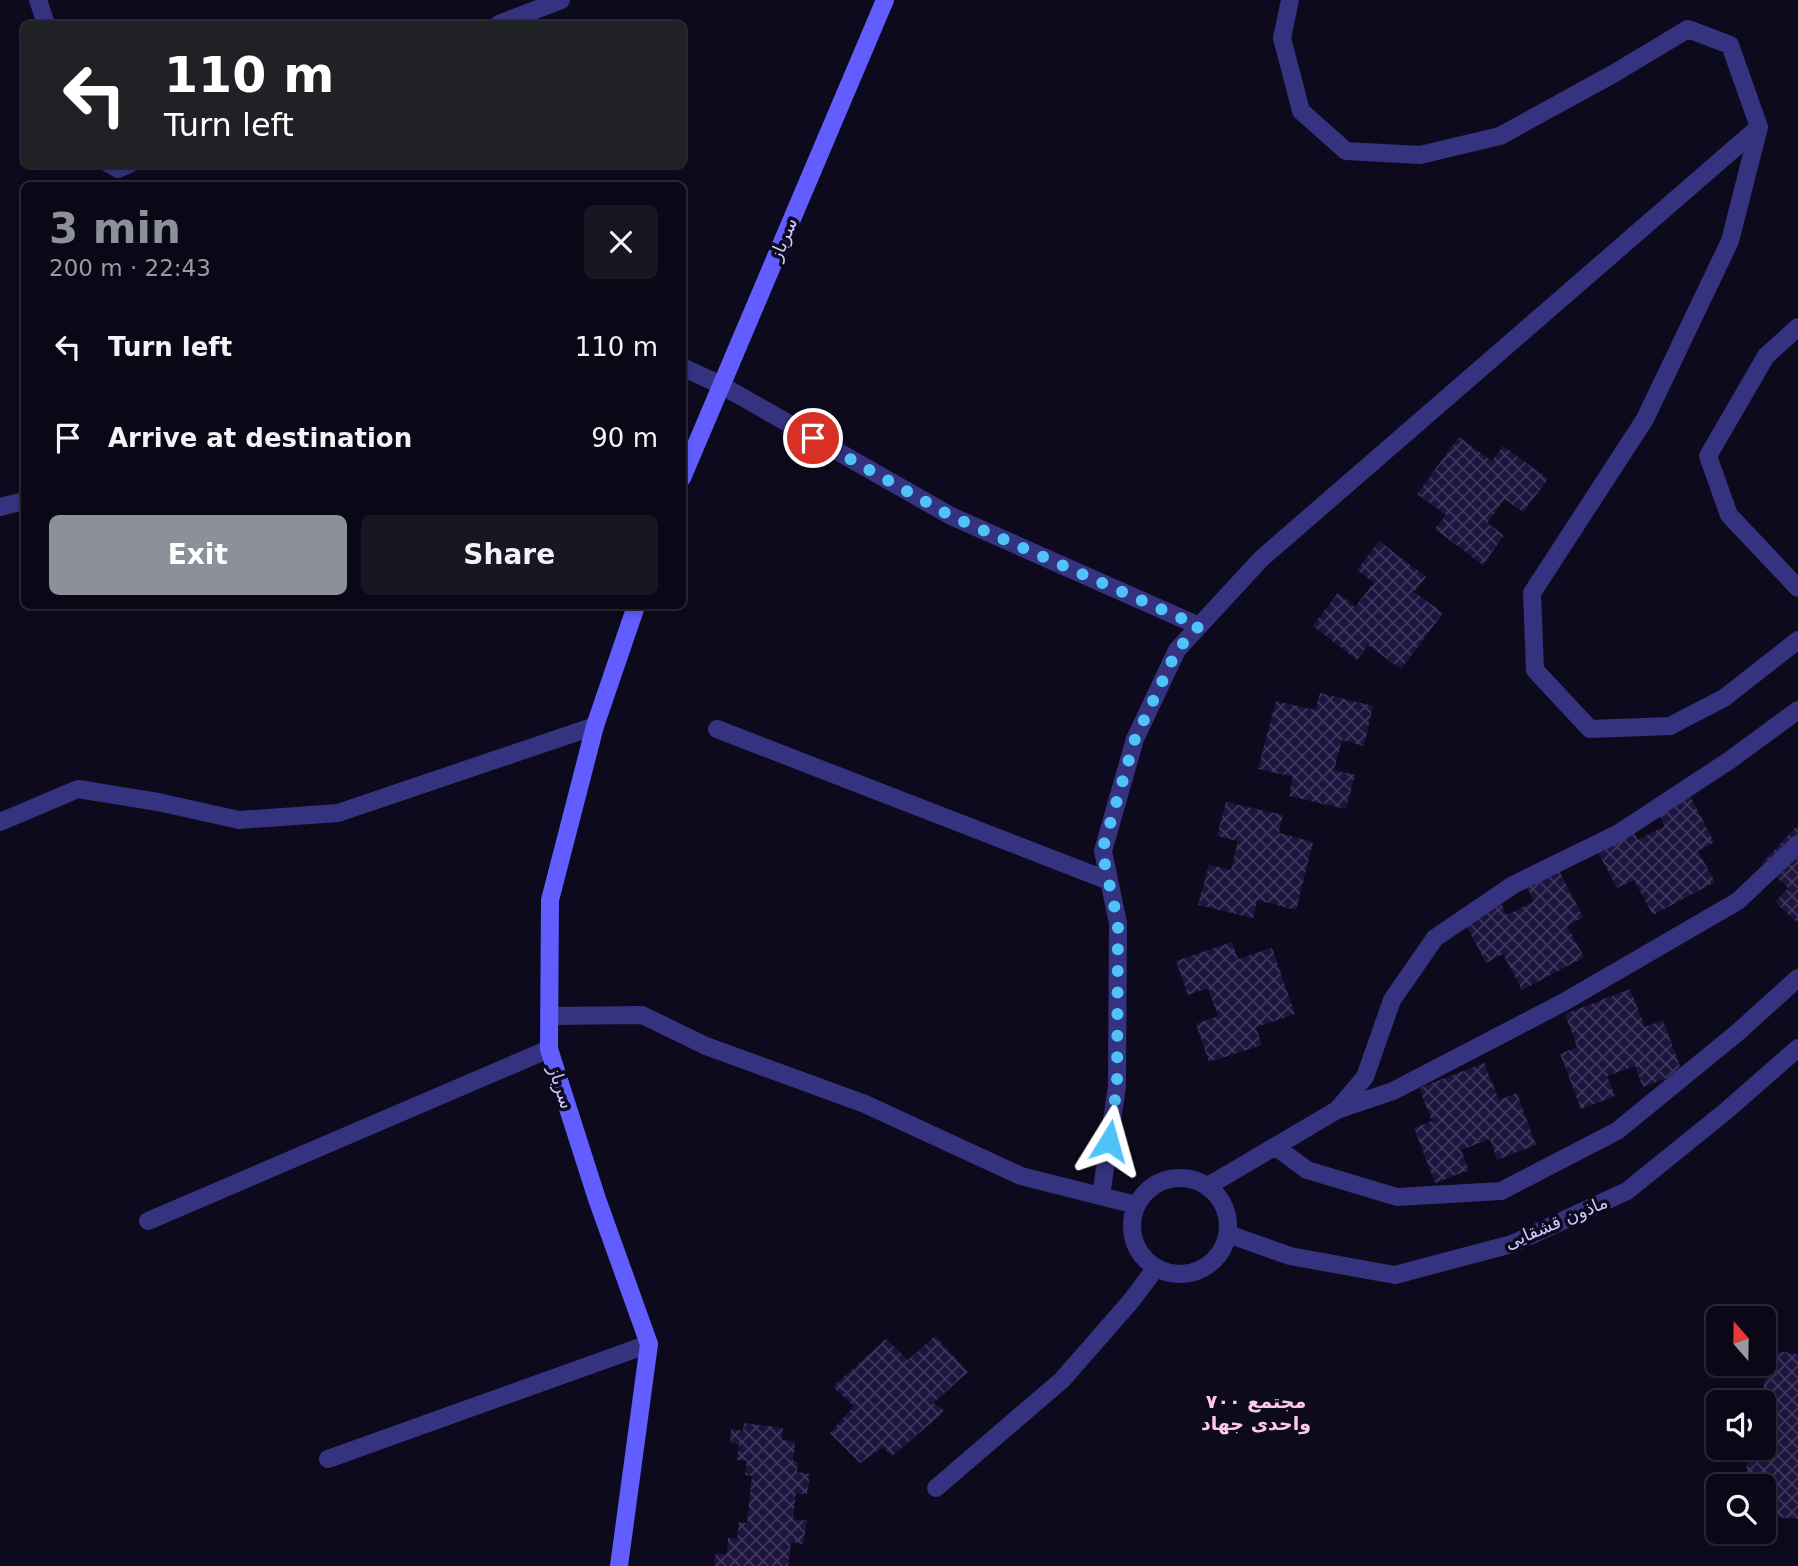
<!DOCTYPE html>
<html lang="en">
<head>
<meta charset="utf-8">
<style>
  :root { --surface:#0a0816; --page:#181623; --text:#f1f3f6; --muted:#999aa1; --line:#2a2935; --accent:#8c9099 }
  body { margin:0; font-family:"DejaVu Sans","Noto Naskh Arabic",sans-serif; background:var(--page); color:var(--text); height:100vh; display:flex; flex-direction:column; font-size:26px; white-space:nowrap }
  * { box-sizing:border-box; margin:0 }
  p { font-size:23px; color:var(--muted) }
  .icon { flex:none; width:38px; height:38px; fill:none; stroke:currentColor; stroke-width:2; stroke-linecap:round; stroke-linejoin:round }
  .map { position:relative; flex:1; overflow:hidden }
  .sheet { position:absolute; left:21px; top:182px; width:665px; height:427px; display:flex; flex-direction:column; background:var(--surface); border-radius:10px; box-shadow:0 4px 10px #0003,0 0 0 2px var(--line) }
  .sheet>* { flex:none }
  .guide { position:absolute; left:21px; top:21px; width:665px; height:147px; border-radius:10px; box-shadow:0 4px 10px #0003,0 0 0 2px var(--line); background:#202124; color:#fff; overflow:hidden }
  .needle { width:46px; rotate:340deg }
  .tools { position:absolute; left:1706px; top:1306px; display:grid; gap:14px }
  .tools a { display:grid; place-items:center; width:70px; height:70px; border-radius:10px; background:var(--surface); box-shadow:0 4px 10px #0003,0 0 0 2px var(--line); font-size:35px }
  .pin { position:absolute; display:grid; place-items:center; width:60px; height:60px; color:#fff; margin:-30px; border:4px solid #fff; border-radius:50%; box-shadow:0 2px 7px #0007 }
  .me { position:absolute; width:77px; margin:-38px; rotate:8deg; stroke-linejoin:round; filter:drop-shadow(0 0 5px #0008) }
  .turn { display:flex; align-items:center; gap:24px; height:147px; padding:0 28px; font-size:32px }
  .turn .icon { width:91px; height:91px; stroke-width:2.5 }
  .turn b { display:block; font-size:49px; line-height:60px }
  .round { display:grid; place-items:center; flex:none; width:74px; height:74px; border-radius:10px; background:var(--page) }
  .head { display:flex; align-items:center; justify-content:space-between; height:119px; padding:0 28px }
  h1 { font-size:42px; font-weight:600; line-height:52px; color:var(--accent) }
  .button { display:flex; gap:14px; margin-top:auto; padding:14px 28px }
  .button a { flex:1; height:80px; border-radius:10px; background:var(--accent); color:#fff; font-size:28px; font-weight:600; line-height:80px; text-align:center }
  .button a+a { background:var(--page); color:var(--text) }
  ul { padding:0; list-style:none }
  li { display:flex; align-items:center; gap:21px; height:91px; padding:0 28px }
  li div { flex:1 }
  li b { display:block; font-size:26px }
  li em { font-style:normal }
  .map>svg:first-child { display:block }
  .building { fill:url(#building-cross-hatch) }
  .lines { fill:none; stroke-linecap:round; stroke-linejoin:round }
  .street { stroke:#35337f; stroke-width:18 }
  .secondary { stroke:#615dff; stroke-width:18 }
  .route { stroke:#4fc3f7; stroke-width:12; stroke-dasharray:0 21.6 }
  .labels { text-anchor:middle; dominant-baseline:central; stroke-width:7; stroke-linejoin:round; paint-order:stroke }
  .street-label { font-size:18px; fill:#cdc6ff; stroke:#0d0a1d }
  .neighbourhood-label { font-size:19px; font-weight:bold; fill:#ffc8eb; stroke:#0d0a1d }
</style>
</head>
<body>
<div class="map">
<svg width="1798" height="1566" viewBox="0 0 1798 1566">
  <defs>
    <pattern id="building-cross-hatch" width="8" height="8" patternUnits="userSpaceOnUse" patternTransform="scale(1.75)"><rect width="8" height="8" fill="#1e153f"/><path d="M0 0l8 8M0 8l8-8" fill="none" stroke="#3e365c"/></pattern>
  </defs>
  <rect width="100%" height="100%" fill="#0d0a1d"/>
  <!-- building -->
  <path class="building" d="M 1459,437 L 1492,461 L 1503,446 L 1548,479 L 1523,512 L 1505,499 L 1487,523 L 1504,535 L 1483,565 L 1435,529 L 1446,515 L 1417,494 Z
    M 1379,541 L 1426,577 L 1414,592 L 1443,613 L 1401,669 L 1368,645 L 1357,660 L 1313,626 L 1338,593 L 1355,607 L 1374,583 L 1357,570 Z
    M 1320,693 L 1373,706 L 1364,746 L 1342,740 L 1334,770 L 1355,775 L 1346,809 L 1289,796 L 1293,777 L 1258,769 L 1276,701 L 1315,710 Z
    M 1687,790 L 1714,842 L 1698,851 L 1715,882 L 1653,915 L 1634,880 L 1617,888 L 1591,839 L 1628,820 L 1638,840 L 1665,826 L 1655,807 Z
    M 1226,802 L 1283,815 L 1279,833 L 1313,842 L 1296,910 L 1257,900 L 1253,918 L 1198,905 L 1209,865 L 1231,870 L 1238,841 L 1217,836 Z
    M 1798,825 L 1798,923 L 1775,902 L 1788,888 L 1762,863 Z
    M 1556,865 L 1583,917 L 1567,926 L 1584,957 L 1522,990 L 1503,954 L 1486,963 L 1460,914 L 1497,895 L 1507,915 L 1534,901 L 1524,882 Z
    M 1232,942 L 1238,959 L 1272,948 L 1295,1014 L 1256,1027 L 1262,1045 L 1209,1062 L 1196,1024 L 1218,1016 L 1208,988 L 1188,995 L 1176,961 Z
    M 1630,989 L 1645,1027 L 1663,1020 L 1682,1072 L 1643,1087 L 1635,1066 L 1607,1076 L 1615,1096 L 1581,1109 L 1560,1054 L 1577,1047 L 1565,1014 Z
    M 1484,1063 L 1499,1100 L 1517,1093 L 1536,1145 L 1497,1160 L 1490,1139 L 1461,1150 L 1469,1170 L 1435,1183 L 1414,1128 L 1432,1121 L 1419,1088 Z
    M 935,1336 L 968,1372 L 933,1403 L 945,1411 L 892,1456 L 883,1447 L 860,1463 L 830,1433 L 854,1406 L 833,1387 L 886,1339 L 908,1360 Z
    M 1777,1351 L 1798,1354 L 1798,1519 L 1775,1517 L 1776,1505 L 1764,1504 L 1764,1485 L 1758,1484 L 1759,1473 L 1746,1473 L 1748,1452 L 1759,1452 L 1759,1447 L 1764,1447 L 1764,1402 L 1762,1402 L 1766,1367 L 1774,1368 Z
    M 744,1423 L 783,1428 L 782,1440 L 795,1442 L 793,1461 L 798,1462 L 797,1472 L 810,1474 L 807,1494 L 796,1493 L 793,1519 L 807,1521 L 803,1544 L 791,1542 L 788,1566 L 714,1566 L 716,1553 L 727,1554 L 728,1538 L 737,1539 L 739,1522 L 747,1523 L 752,1476 L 745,1475 L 747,1461 L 737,1460 L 739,1444 L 730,1443 L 731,1429 L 743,1431 Z"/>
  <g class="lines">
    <!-- street -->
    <path class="street" d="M 38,0 L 46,24
      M 499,24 L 561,0
      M 1759,127 L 1730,241 L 1645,419 L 1532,593 L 1535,670 L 1590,729 L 1670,726 L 1724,698 L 1798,640
      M 109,164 L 118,169 L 130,164
      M 1798,327 L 1766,356 L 1708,456 L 1729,515 L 1798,588
      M 682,367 L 721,385 L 951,516 L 1199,626
      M 0,507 L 24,501
      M 717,729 L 1109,881
      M 0,822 L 78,789 L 158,802 L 239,820 L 338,813 L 595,726
      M 549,1016 L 642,1015 L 706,1046 L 865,1104 L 1021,1176 L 1136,1205
      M 1337,1110 L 1393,1091 L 1564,1002 L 1738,901 L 1798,844
      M 1276,1147 L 1307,1170 L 1397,1197 L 1501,1191 L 1617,1131 L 1737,1033 L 1798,978
      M1132 1226a48 48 0 1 1 96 0a48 48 0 1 1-96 0Z
      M 1208,1186 L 1337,1110 L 1365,1077 L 1392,1000 L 1435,938 L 1513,885 L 1619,833 L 1730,760 L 1798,710
      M 1101,1196 L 1117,1086 L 1118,923 L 1103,851 L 1135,739 L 1177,650 L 1261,559 L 1759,127 L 1730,45 L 1688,29 L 1613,74 L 1500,136 L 1420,155 L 1346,151 L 1301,111 L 1282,38 L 1290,0
      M 148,1221 L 549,1049
      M 1228,1234 L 1290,1256 L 1395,1275 L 1512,1244 L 1627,1191 L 1726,1111 L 1798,1048
      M 328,1459 L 649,1344
      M 936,1488 L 1062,1380 L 1131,1301 L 1155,1269"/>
    <!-- secondary -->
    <path class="secondary" d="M 682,478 L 885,0
      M 619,1566 L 649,1344 L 597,1199 L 549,1049 L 550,900 L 595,726 L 636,606"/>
  </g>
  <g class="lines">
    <!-- route -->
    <path class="route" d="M 813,438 L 951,516 L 1199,626 L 1177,650 L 1135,739 L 1102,851 L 1118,923 L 1117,1086 L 1109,1141"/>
  </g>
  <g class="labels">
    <!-- street labels -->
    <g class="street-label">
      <text transform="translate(783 239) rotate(-67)">سرباز</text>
      <text transform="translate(561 1087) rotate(72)">سرباز</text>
      <text transform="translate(1556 1222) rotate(-23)">ماذون قشقایی</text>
    </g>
    <!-- neighbourhood labels -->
    <g class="neighbourhood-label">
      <text x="1256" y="1401">مجتمع ۷۰۰<tspan x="1256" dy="22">واحدی جهاد</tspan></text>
    </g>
  </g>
</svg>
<div class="tools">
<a><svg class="needle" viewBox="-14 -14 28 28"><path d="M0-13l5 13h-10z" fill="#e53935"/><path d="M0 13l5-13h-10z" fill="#999aa1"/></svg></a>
<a><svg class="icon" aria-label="sound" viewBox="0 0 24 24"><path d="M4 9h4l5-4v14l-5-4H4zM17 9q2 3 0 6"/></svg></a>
<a><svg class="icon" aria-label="search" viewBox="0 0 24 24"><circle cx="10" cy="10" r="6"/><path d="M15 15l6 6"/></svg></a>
</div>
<div class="pin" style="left:813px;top:438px;background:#d93025"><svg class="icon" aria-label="arrive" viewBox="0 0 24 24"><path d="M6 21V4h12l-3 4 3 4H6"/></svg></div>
<svg class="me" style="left:1109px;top:1141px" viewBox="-20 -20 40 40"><path d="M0-17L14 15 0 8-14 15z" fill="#4fc3f7" stroke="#fff" stroke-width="4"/></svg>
<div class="guide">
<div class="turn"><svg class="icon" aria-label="left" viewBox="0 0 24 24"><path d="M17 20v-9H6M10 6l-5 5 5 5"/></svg><div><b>110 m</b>Turn left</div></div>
</div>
<section class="sheet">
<div class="head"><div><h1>3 min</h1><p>200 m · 22:43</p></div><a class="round"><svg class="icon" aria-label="close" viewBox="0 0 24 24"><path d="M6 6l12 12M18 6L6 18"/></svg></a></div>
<ul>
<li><svg class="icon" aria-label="left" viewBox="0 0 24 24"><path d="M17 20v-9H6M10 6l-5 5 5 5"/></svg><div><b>Turn left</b></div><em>110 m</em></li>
<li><svg class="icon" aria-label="arrive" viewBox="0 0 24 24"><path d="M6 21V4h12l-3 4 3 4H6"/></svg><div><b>Arrive at destination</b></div><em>90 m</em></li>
</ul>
<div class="button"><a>Exit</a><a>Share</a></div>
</section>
</div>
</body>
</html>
